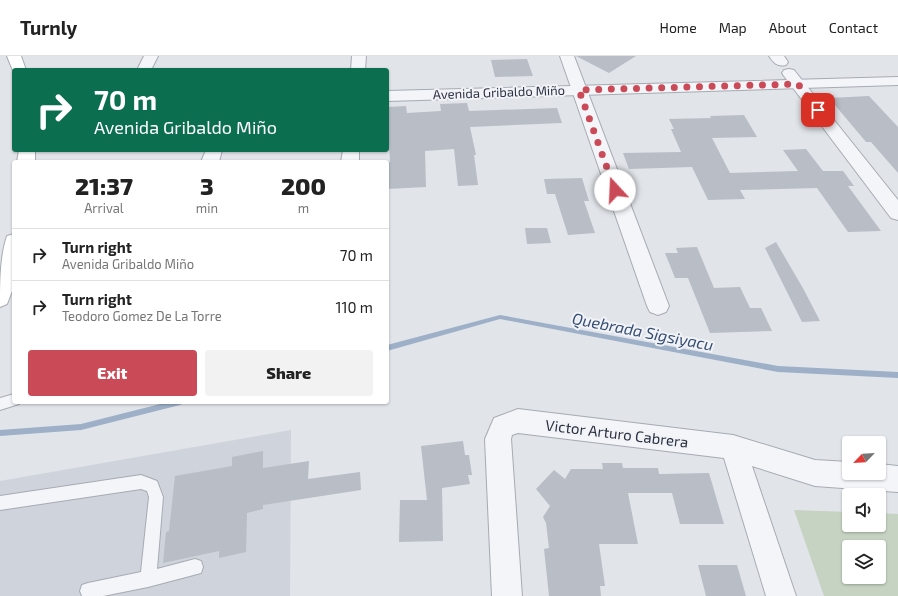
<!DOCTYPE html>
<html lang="en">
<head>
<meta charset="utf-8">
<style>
  :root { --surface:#fff; --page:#f2f2f2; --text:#222; --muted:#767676; --line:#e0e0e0; --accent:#cb4a58 }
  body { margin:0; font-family:"Exo 2",sans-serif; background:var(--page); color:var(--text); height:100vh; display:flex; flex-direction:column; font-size:15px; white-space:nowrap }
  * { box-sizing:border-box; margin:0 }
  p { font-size:13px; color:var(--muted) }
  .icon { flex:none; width:22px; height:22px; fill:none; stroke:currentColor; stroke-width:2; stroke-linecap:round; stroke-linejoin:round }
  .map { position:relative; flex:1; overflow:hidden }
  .drawer { position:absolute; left:12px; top:104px; width:377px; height:244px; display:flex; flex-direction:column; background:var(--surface); border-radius:4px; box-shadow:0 1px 3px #0004 }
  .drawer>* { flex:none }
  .guide { position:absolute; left:12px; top:12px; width:377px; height:84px; border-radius:4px; box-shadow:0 1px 3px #0004; background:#0b6e4f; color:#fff; overflow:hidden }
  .needle { width:26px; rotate:245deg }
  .fabs { position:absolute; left:842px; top:380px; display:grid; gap:8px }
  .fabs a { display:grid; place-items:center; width:44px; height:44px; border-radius:4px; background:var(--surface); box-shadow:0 1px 3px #0004; font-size:20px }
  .pin { position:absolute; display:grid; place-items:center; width:34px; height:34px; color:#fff; margin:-17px; border-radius:8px; box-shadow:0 2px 6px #0006 }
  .me { position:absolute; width:44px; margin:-22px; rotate:340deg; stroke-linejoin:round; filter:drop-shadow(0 0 3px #0008) }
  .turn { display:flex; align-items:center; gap:14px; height:84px; padding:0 16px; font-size:18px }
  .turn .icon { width:52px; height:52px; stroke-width:2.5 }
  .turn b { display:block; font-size:28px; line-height:34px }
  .eta { display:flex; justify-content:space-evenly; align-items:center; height:68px; text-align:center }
  .eta b { font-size:24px; font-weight:800; line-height:28px }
  .button { display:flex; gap:8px; margin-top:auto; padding:8px 16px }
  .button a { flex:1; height:46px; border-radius:4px; background:var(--accent); color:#fff; font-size:16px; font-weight:800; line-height:46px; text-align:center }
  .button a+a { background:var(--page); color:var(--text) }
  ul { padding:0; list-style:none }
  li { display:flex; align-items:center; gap:12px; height:52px; padding:0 16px; border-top:1px solid var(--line) }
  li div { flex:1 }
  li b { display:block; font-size:15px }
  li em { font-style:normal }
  header { display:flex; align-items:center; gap:24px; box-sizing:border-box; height:56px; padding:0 20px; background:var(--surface); border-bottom:1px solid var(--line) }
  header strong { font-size:19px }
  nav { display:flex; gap:22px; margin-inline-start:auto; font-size:14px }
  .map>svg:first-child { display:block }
  .built { fill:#cfd3db }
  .green { fill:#c6d3c2; fill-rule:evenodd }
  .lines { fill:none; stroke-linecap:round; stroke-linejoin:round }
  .stream { fill:#9db0c8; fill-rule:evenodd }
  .building { fill:#b8bdc6 }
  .service-casing { stroke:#a6abb3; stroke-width:2 }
  .minor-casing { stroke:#a6abb3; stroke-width:2 }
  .tertiary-casing { stroke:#a6abb3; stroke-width:2 }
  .secondary-casing { stroke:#a6abb3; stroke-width:2 }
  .service { fill:#f4f5f8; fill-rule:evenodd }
  .minor { fill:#f4f5f8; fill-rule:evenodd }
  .tertiary { fill:#f4f5f8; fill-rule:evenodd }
  .secondary { fill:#fff; fill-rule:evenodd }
  .route { stroke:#cb4a58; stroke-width:7; stroke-dasharray:0 12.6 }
  .labels { text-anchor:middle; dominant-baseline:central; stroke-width:4; stroke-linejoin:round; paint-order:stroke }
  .far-street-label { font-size:13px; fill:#2a3141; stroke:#f1f3f7 }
  .street-label { font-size:15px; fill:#2a3141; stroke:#f1f3f7 }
  .water-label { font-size:16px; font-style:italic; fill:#354e73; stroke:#f1f3f7 }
</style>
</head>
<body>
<header>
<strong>Turnly</strong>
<nav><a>Home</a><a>Map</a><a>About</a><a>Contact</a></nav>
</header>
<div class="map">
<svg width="898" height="540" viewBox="0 0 898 540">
  <rect width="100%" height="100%" fill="#e1e4e9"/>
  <!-- built -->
  <path class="built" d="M 291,374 L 290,540 L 0,540 L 0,425 Z"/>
  <!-- green -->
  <path class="green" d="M 794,454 L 849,456 L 849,469 L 879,469 L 879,457 L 898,458 L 898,540 L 824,540 ZM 849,491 L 879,491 L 879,521 L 849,521 Z"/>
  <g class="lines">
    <!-- stream -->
    <path class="stream" d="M 500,259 L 778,310 L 898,316 L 898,322 L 778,316 L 500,263 L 387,295 L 387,289 Z
      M 168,346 L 183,346 L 182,348 L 180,349 L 81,374 L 0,380 L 0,374 L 81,368 Z"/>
  </g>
  <!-- building -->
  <path class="building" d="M 576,0 L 636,0 L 609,17 Z
    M 527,3 L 533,20 L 495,21 L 491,4 Z
    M 869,40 L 898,71 L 898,117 L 871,86 L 866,86 L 829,42 Z
    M 467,47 L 469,55 L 557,52 L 562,67 L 470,71 L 476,99 L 474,99 L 478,129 L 458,130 L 454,93 L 425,95 L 426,131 L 387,133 L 387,106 L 390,106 L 387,51 L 406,50 L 407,57 L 441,55 L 440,48 Z
    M 744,59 L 757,81 L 712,82 L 730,117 L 798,115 L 783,94 L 806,93 L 823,115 L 843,115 L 854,130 L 848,130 L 881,175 L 848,176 L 817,132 L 740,134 L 745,143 L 708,144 L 692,111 L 629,113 L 623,97 L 681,96 L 671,73 L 674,73 L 669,63 L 711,62 L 710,60 Z
    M 582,122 L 589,145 L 584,145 L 595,177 L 568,179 L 555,138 L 547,138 L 544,123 Z
    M 525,172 L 547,172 L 551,187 L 527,188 Z
    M 776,186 L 804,234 L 820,265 L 802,266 L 765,192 Z
    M 697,191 L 714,232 L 740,231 L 750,252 L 761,252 L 772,275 L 710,277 L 688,222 L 675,222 L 665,197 L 678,197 L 676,192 Z
    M 463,385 L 465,399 L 469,399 L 472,419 L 468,419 L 470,428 L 442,432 L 443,485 L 399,486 L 400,444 L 427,444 L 421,390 Z
    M 263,395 L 263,412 L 309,405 L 308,423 L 360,416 L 361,434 L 263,449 L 263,453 L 247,457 L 246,496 L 219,502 L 219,495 L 163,507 L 166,476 L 169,475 L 175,420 L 232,410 L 232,401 Z
    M 602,407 L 622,407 L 623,412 L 658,412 L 659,418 L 709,417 L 724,468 L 680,468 L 672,437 L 628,437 L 638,488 L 599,488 L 605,530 L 600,530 L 601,540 L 549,540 L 544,493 L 549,492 L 546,467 L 543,461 L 550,450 L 536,433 L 554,414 L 565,423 L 571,413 L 603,413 Z
    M 698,509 L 737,509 L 746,540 L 706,540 Z"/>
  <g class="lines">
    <!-- service casing -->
    <g class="service-casing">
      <path id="service" d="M 14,338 L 14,346 L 20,346 L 19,348 L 0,354 L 0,342 Z
        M 141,419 L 157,425 L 163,441 L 157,513 L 195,503 L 201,505 L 203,511 L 201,517 L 148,531 L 103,540 L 82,540 L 80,535 L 82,529 L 88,527 L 141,516 L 149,441 L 147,435 L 141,433 L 0,454 L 0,440 Z"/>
    </g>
    <!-- minor casing -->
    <g class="minor-casing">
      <path id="minor" d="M 144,0 L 158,0 L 151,14 L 137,14 Z
        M 352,0 L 366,0 L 365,14 L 351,14 Z
        M 560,0 L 574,0 L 669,250 L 666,256 L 658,259 L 650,256 L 647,250 Z
        M 769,0 L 784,0 L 788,6 L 786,9 C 777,11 774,7 769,0 Z
        M 789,13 L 794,14 L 898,144 L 898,164 L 891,162 L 784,20 L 782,17 L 784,14 Z
        M 206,94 L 222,94 L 219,106 L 201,106 Z
        M 343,94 L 359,94 L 359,106 L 341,106 Z
        M 518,353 L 733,379 L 815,404 L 849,406 L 849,417 L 879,417 L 879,408 L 898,410 L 898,436 L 815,430 L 752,410 L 796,540 L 766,540 L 724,402 L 518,377 L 512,379 L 511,383 L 522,540 L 492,540 L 485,383 L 494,362 Z"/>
    </g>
    <!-- tertiary casing -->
    <g class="tertiary-casing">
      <path id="tertiary" d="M 898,21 L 898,29 L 387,45 L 387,35 Z"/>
    </g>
    <!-- secondary casing -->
    <g class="secondary-casing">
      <path id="secondary" d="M 7,0 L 21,0 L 26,14 L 14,14 L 14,17 Z
        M 19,94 L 35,94 L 35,106 L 17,106 Z
        M 14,178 L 14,230 L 7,248 L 0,251 C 0,228 0,200 7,180 Z"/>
    </g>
    <!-- service -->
    <use href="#service" class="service"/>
    <!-- minor -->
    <use href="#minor" class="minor"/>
    <!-- tertiary -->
    <use href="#tertiary" class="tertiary"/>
    <!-- secondary -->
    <use href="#secondary" class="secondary"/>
  </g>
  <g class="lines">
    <!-- route -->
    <path class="route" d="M 615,134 L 579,34 L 798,28 L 818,54"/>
  </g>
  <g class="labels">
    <!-- far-street labels -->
    <g class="far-street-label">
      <text transform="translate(499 36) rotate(-2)">Avenida Gribaldo Miño</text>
    </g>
    <!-- street labels -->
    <g class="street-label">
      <text transform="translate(617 377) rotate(7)">Victor Arturo Cabrera</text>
    </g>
    <!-- water labels -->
    <g class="water-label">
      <text transform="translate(643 275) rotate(11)">Quebrada Sigsiyacu</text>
    </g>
  </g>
</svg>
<div class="fabs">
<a><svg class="needle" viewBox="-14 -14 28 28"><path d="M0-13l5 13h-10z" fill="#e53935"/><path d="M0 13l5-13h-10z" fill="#767676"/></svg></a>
<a><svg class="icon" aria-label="sound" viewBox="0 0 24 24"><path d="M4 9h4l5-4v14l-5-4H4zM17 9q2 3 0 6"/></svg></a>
<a><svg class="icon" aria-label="layers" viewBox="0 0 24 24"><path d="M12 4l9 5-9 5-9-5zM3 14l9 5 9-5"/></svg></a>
</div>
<div class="pin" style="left:818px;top:54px;background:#d93025"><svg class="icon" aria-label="arrive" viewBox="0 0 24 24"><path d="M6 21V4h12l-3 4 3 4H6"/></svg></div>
<svg class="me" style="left:615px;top:134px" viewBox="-20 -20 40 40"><circle r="19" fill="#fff"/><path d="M0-13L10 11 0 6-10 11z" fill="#cb4a58"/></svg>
<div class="guide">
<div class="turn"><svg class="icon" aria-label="right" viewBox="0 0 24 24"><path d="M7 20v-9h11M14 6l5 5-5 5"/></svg><div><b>70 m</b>Avenida Gribaldo Miño</div></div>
</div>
<section class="drawer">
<div class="eta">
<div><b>21:37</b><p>Arrival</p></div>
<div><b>3</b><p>min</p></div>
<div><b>200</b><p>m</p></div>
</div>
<ul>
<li><svg class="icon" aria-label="right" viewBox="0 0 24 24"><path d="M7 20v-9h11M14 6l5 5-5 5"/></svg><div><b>Turn right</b><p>Avenida Gribaldo Miño</p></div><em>70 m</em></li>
<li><svg class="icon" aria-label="right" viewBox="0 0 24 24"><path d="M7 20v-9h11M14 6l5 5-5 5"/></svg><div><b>Turn right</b><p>Teodoro Gomez De La Torre</p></div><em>110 m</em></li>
</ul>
<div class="button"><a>Exit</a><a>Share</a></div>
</section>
</div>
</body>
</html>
